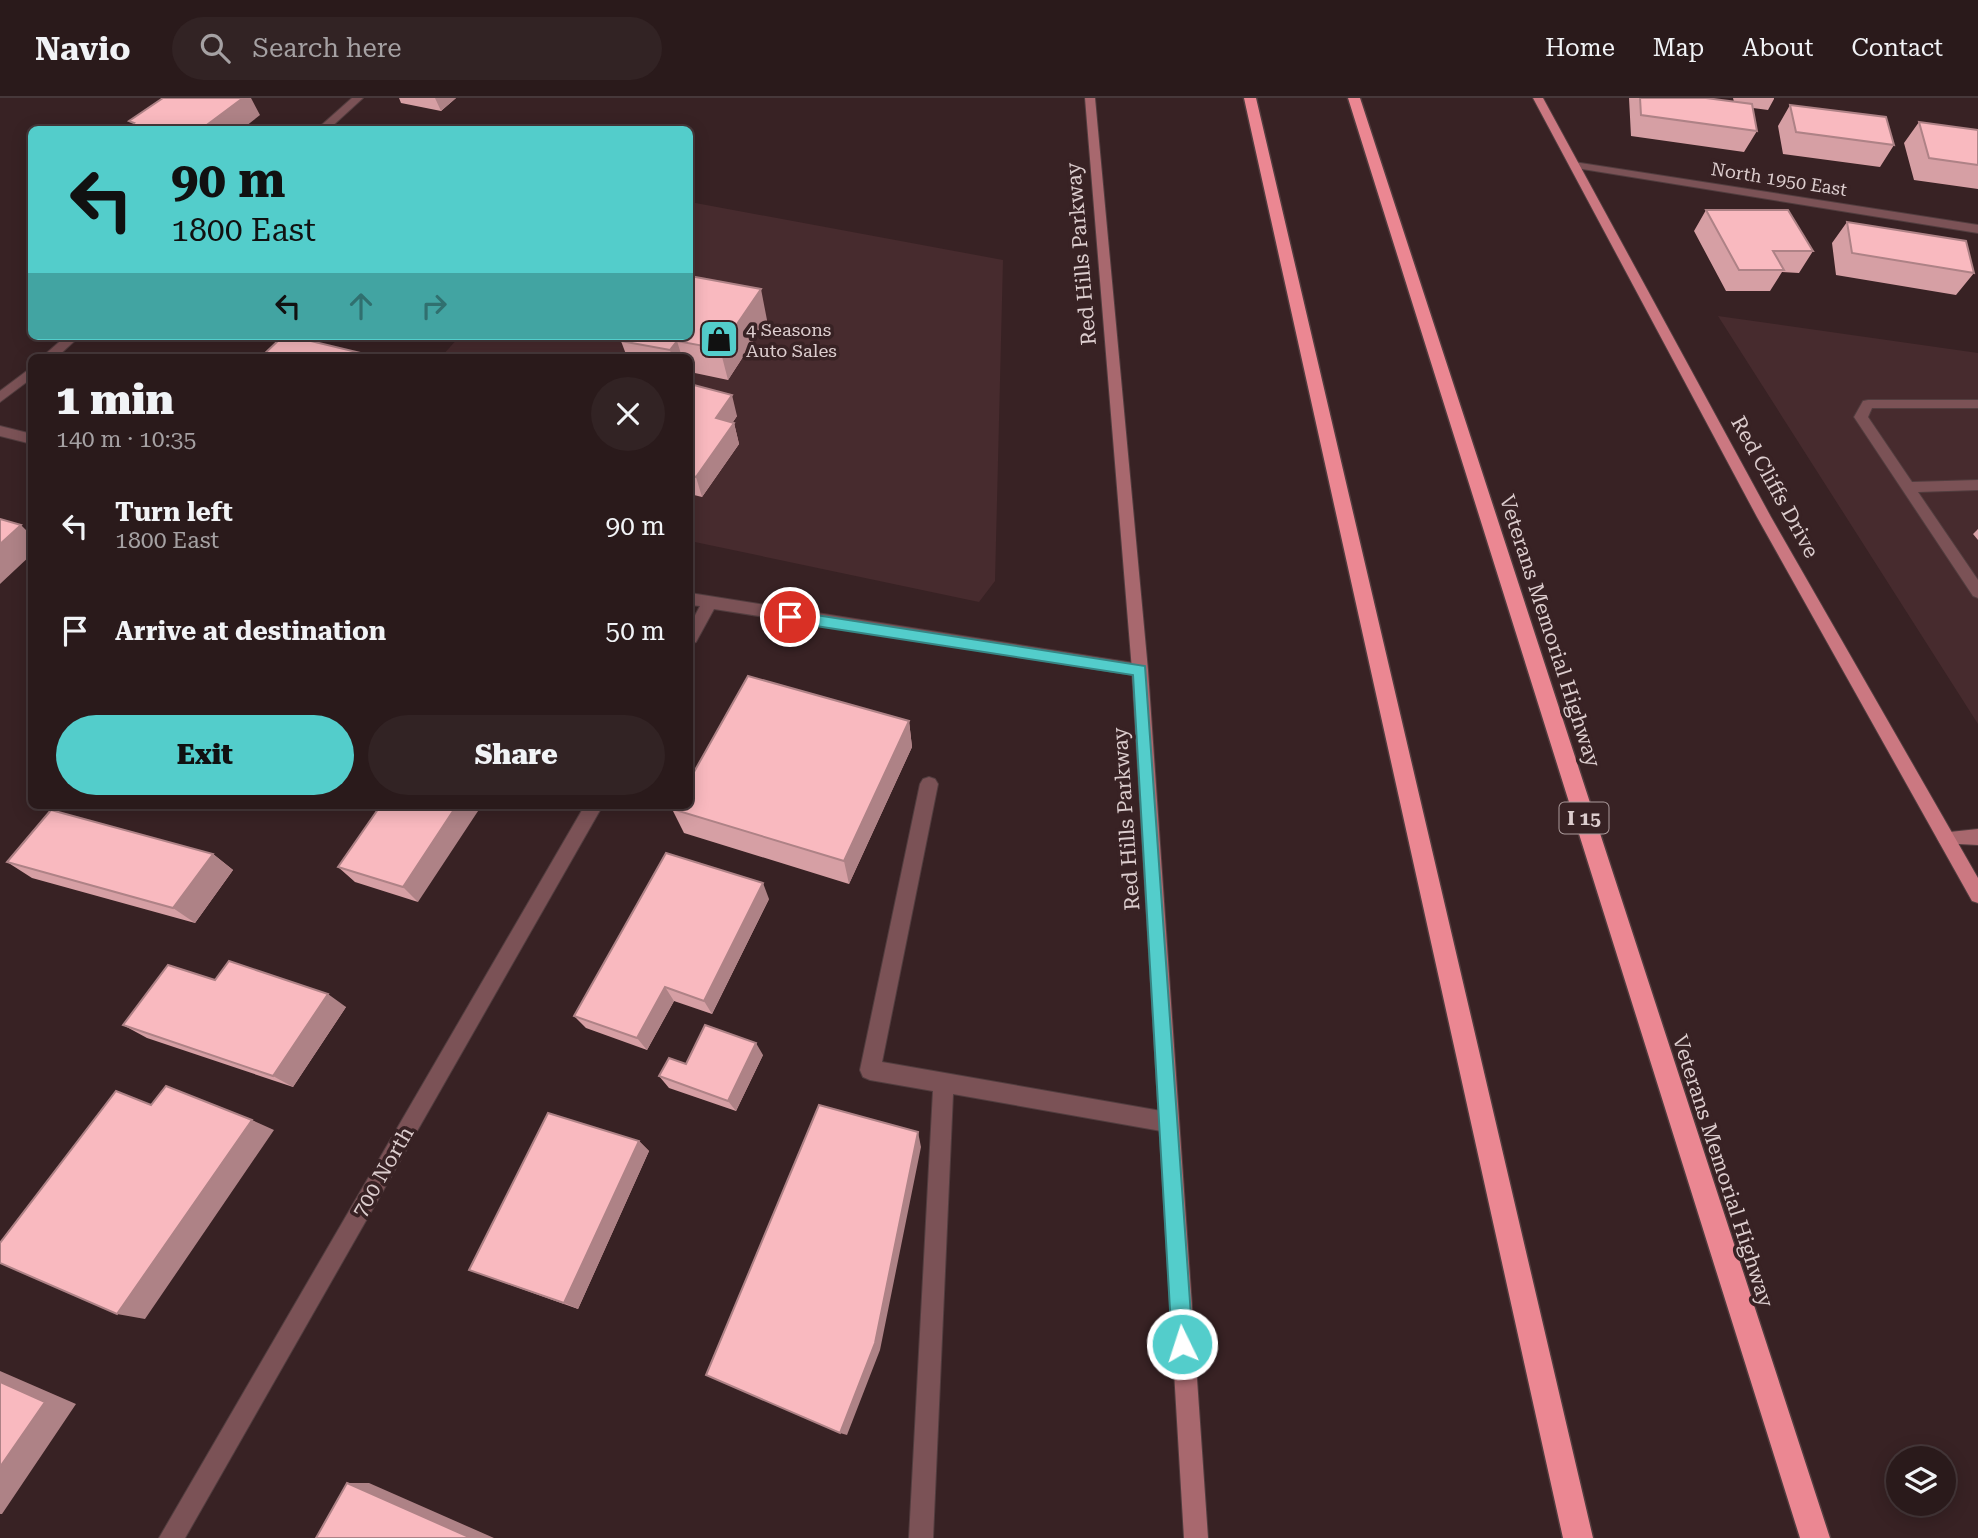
<!DOCTYPE html>
<html lang="en">
<head>
<meta charset="utf-8">
<style>
  :root { --surface:#2a1a1b; --page:#322324; --text:#f1f3f6; --muted:#a5a1a3; --line:#46383a; --accent:#53cdcb }
  body { margin:0; font-family:"Roboto Serif",serif; background:var(--page); color:var(--text); height:100vh; display:flex; flex-direction:column; font-size:26px; white-space:nowrap }
  * { box-sizing:border-box; margin:0 }
  p { font-size:23px; color:var(--muted) }
  .icon { flex:none; width:38px; height:38px; fill:none; stroke:currentColor; stroke-width:2; stroke-linecap:round; stroke-linejoin:round }
  .map { position:relative; flex:1; overflow:hidden }
  .side { position:absolute; left:28px; top:256px; width:665px; height:455px; display:flex; flex-direction:column; background:var(--surface); border-radius:10px; box-shadow:0 4px 18px #0003,0 0 0 2px var(--line) }
  .side>* { flex:none }
  .guide { position:absolute; left:28px; top:28px; width:665px; height:214px; border-radius:10px; box-shadow:0 4px 18px #0003,0 0 0 2px var(--line); background:#53cdcb; color:#111; overflow:hidden }
  .buttons { position:absolute; left:1886px; top:1348px; display:grid; gap:14px }
  .buttons a { display:grid; place-items:center; width:70px; height:70px; border-radius:50%; background:var(--surface); box-shadow:0 4px 18px #0003,0 0 0 2px var(--line); font-size:35px }
  .pin { position:absolute; display:grid; place-items:center; width:60px; height:60px; color:#fff; margin:-30px; border:4px solid #fff; border-radius:50%; box-shadow:0 2px 7px #0007 }
  .me { position:absolute; width:77px; margin:-38px; rotate:356deg; stroke-linejoin:round; filter:drop-shadow(0 0 5px #0008) }
  .turn { display:flex; align-items:center; gap:24px; height:147px; padding:0 28px; font-size:32px }
  .turn .icon { width:91px; height:91px; stroke-width:2.5 }
  .turn b { display:block; font-size:49px; line-height:60px }
  .lanes { display:flex; align-items:center; height:66px; padding:0 28px; background:#0003; justify-content:center; gap:35px; direction:ltr }
  .lanes .off { opacity:.35 }
  .round { display:grid; place-items:center; flex:none; width:74px; height:74px; border-radius:37px; background:var(--page) }
  .head { display:flex; align-items:center; justify-content:space-between; height:119px; padding:0 28px }
  h1 { font-size:42px; font-weight:800; line-height:52px }
  .cta { display:flex; gap:14px; margin-top:auto; padding:14px 28px }
  .cta a { flex:1; height:80px; border-radius:42px; background:var(--accent); color:#111; font-size:28px; font-weight:800; line-height:80px; text-align:center }
  .cta a+a { background:var(--page); color:var(--text) }
  ul { padding:0; list-style:none }
  li { display:flex; align-items:center; gap:21px; height:105px; padding:0 28px }
  li div { flex:1 }
  li b { display:block; font-size:26px }
  li em { font-style:normal }
  header { display:flex; align-items:center; gap:42px; box-sizing:border-box; height:98px; padding:0 35px; background:var(--surface); border-bottom:2px solid var(--line) }
  header strong { font-size:33px }
  nav { display:flex; gap:38px; margin-inline-start:auto; font-size:24px }
  .search { width:490px; height:63px; background:var(--page); display:flex; align-items:center; gap:18px; box-sizing:border-box; padding:0 24px; border-radius:38px; color:var(--muted); font-size:26px }
  .map>svg:first-child { display:block }
  .built { fill:#472b2e }
  .lines { fill:none; stroke-linecap:round; stroke-linejoin:round }
  .service-casing { stroke:#523d3f; stroke-width:2 }
  .minor-casing { stroke:#523d3f; stroke-width:2 }
  .secondary-casing { stroke:#523d3f; stroke-width:2 }
  .primary-casing { stroke:#523d3f; stroke-width:2 }
  .motorway-casing { stroke:#523d3f; stroke-width:3 }
  .service { fill:#7b5256; fill-rule:evenodd }
  .minor { fill:#7b5256; fill-rule:evenodd }
  .secondary { fill:#a8686e; fill-rule:evenodd }
  .primary { fill:#cb7881; fill-rule:evenodd }
  .motorway { fill:#eb8792; fill-rule:evenodd }
  .wall { fill:#d69fa4 }
  .shaded-wall { fill:#ae8286 }
  .building { fill:#f9b9bf; stroke:#ae8286; stroke-width:2 }
  .route { fill:#53cdcb; stroke:#368584; stroke-width:2 }
  .labels { text-anchor:middle; dominant-baseline:central; stroke-width:7; stroke-linejoin:round; paint-order:stroke }
  .far-street-label { font-size:18px; fill:#dccdce; stroke:#382224 }
  .far-poi-label { font-size:18px; fill:#dccdce; stroke:#382224; text-anchor:start }
  .shield { fill:#382224; stroke:#ab9a9b; stroke-width:2 }
  .shield-label { font-size:19px; font-weight:bold; fill:#dccdce }
  .street-label { font-size:21px; fill:#dccdce; stroke:#382224 }
</style>
</head>
<body>
<header>
<strong>Navio</strong>
<div class="search"><svg class="icon" aria-label="search" viewBox="0 0 24 24"><circle cx="10" cy="10" r="6"/><path d="M15 15l6 6"/></svg>Search here</div>
<nav><a>Home</a><a>Map</a><a>About</a><a>Contact</a></nav>
</header>
<div class="map">
<svg width="1978" height="1440" viewBox="0 0 1978 1440">
  <rect width="100%" height="100%" fill="#382224"/>
  <!-- built -->
  <path class="built" d="M 690,104 L 1003,162 L 995,483 L 979,504 L 690,443 L 690,259 L 441,259 L 460,238 L 690,238 Z
    M 1718,218 L 1978,255 L 1978,626 Z"/>
  <g class="lines">
    <!-- service casing -->
    <g class="service-casing">
      <path id="service" d="M 1868,302 L 1978,302 L 1978,310 L 1872,310 L 1868,319 L 1912,384 L 1978,382 L 1978,392 L 1918,394 L 1978,482 L 1978,500 L 1973,498 L 1854,319 L 1863,303 Z
        M 929,679 L 935,681 L 938,686 L 882,964 L 1167,1014 L 1174,1017 L 1177,1024 L 1174,1031 L 1167,1034 L 953,996 L 933,1440 L 909,1440 L 933,993 L 870,982 L 863,979 L 860,972 L 920,686 L 923,681 Z"/>
    </g>
    <!-- minor casing -->
    <g class="minor-casing">
      <path id="minor" d="M 352,0 L 363,0 L 328,32 L 316,32 Z
        M 1574,64 L 1978,127 L 1978,135 L 1570,69 L 1570,65 Z
        M 66,238 L 80,238 L 57,259 L 42,259 Z
        M 32,269 L 32,280 L 0,304 L 0,293 Z
        M 0,328 L 32,336 L 32,346 L 0,338 Z
        M 690,495 L 1140,566 L 1148,572 L 1140,578 L 714,511 L 696,544 L 690,546 L 690,527 L 700,508 L 690,507 Z
        M 585,707 L 603,707 L 185,1440 L 159,1440 Z"/>
    </g>
    <!-- secondary casing -->
    <g class="secondary-casing">
      <path id="secondary" d="M 1085,0 L 1095,0 L 1148,572 L 1208,1440 L 1184,1440 L 1132,572 Z
        M 1978,731 L 1978,747 L 1940,745 L 1937,740 L 1940,735 Z"/>
    </g>
    <!-- primary casing -->
    <g class="primary-casing">
      <path id="primary" d="M 1533,0 L 1543,0 L 1771,419 L 1978,780 L 1978,805 L 1972,803 L 1757,419 Z"/>
    </g>
    <!-- motorway casing -->
    <g class="motorway-casing">
      <path id="motorway" d="M 1244,0 L 1256,0 L 1593,1440 L 1563,1440 Z
        M 1348,0 L 1360,0 L 1830,1440 L 1800,1440 Z"/>
    </g>
    <!-- service -->
    <use href="#service" class="service"/>
    <!-- minor -->
    <use href="#minor" class="minor"/>
    <!-- secondary -->
    <use href="#secondary" class="secondary"/>
    <!-- primary -->
    <use href="#primary" class="primary"/>
    <!-- motorway -->
    <use href="#motorway" class="motorway"/>
  </g>
  <!-- wall -->
  <path class="wall" d="M 399,0 L 456,0 L 441,13 L 401,5 Z
    M 1629,0 L 1706,0 L 1734,4 L 1733,0 L 1774,0 L 1774,1 L 1768,12 L 1753,10 L 1757,33 L 1744,54 L 1631,38 Z
    M 1790,7 L 1894,47 L 1880,69 L 1783,56 L 1778,28 Z
    M 1919,24 L 1978,32 L 1978,91 L 1914,82 L 1904,45 Z
    M 1706,112 L 1813,153 L 1799,175 L 1782,174 L 1770,193 L 1726,193 L 1694,133 Z
    M 1847,124 L 1974,175 L 1956,197 L 1836,177 L 1832,145 Z
    M 767,222 L 728,282 L 690,274 L 690,259 L 627,259 L 621,243 Z
    M 690,286 L 737,318 L 733,324 L 734,325 L 739,346 L 702,399 L 690,396 Z
    M 1978,431 L 1978,442 L 1973,436 Z
    M 909,623 L 912,649 L 849,786 L 684,735 L 672,711 Z
    M 381,707 L 418,804 L 355,784 L 338,769 Z
    M 213,756 L 233,772 L 195,825 L 32,780 L 7,764 Z
    M 769,801 L 712,916 L 674,903 L 647,952 L 586,930 L 574,918 Z
    M 215,882 L 346,909 L 293,989 L 147,940 L 123,927 Z
    M 763,957 L 736,1013 L 669,990 L 659,978 L 686,966 Z
    M 639,1043 L 649,1053 L 578,1211 L 469,1172 Z"/>
  <!-- shaded-wall -->
  <path class="shaded-wall" d="M 243,0 L 251,0 L 260,17 L 241,32 L 200,32 Z
    M 435,0 L 456,0 L 441,13 Z
    M 761,191 L 767,222 L 728,282 L 720,251 Z
    M 677,243 L 682,259 L 672,259 L 670,252 Z
    M 732,297 L 737,318 L 721,341 L 716,320 Z
    M 734,325 L 739,346 L 702,399 L 696,379 Z
    M 21,427 L 32,438 L 32,456 L 0,486 L 0,446 Z
    M 909,623 L 912,649 L 849,786 L 844,763 Z
    M 457,707 L 482,707 L 418,804 L 403,789 Z
    M 213,756 L 233,772 L 195,825 L 173,810 Z
    M 763,785 L 769,801 L 712,916 L 704,903 Z
    M 665,889 L 674,903 L 647,952 L 637,940 Z
    M 328,896 L 346,909 L 293,989 L 273,978 Z
    M 756,945 L 763,957 L 736,1013 L 728,1003 Z
    M 252,1022 L 274,1032 L 145,1221 L 117,1216 Z
    M 918,1034 L 921,1049 L 880,1252 L 847,1337 L 840,1335 Z
    M 639,1043 L 649,1053 L 578,1211 L 564,1205 Z
    M 0,1273 L 76,1306 L 2,1416 L 0,1416 Z
    M 347,1385 L 369,1385 L 494,1440 L 471,1440 Z"/>
  <!-- building -->
  <path class="building" d="M 163,0 L 243,0 L 200,32 L 124,32 L 134,25 L 129,23 Z
    M 1640,0 L 1706,0 L 1752,6 L 1757,33 L 1641,17 Z
    M 1790,7 L 1886,19 L 1894,47 L 1796,34 Z
    M 1919,24 L 1978,32 L 1978,67 L 1929,60 Z
    M 1706,112 L 1788,112 L 1813,153 L 1773,153 L 1784,172 L 1739,172 Z
    M 1847,124 L 1966,143 L 1974,175 L 1852,155 Z
    M 690,178 L 761,191 L 720,251 L 677,243 L 670,252 L 621,243 L 625,238 L 690,238 Z
    M 283,238 L 290,238 L 365,256 L 362,259 L 261,259 Z
    M 690,286 L 732,297 L 716,320 L 734,325 L 696,379 L 690,377 Z
    M 0,421 L 21,427 L 0,446 Z
    M 748,578 L 909,623 L 844,763 L 672,711 L 675,707 L 690,707 L 690,681 Z
    M 381,707 L 457,707 L 403,789 L 338,769 Z
    M 51,712 L 213,756 L 173,810 L 7,764 Z
    M 666,755 L 763,785 L 704,903 L 665,889 L 637,940 L 574,918 Z
    M 229,863 L 328,896 L 273,978 L 123,927 L 168,867 L 215,882 Z
    M 705,927 L 756,945 L 728,1003 L 659,978 L 669,960 L 686,966 Z
    M 166,988 L 252,1022 L 117,1216 L 0,1165 L 0,1145 L 116,993 L 151,1007 Z
    M 819,1007 L 918,1034 L 875,1245 L 840,1335 L 706,1277 Z
    M 548,1015 L 639,1043 L 564,1205 L 469,1172 Z
    M 0,1284 L 45,1304 L 0,1369 Z
    M 347,1385 L 471,1440 L 316,1440 Z"/>
  <!-- route -->
  <path class="route" d="M 790,513 L 1145,568 L 1193,1246 L 1190,1253 L 1182,1256 L 1175,1253 L 1172,1246 L 1133,577 L 790,524 L 783,519 Z"/>
  <!-- icons -->
  <defs>
    <g id="shop-square" transform="scale(2.0125)"><rect x="-9" y="-9" width="18" height="18" rx="4" fill="#53cdcb" stroke="#382224"/><path d="M-5-2.5h2.3a2.7 3.5 0 0 1 5.4 0H5L5.5 6h-11ZM-1.5-2.5h3a1.5 2.3 0 0 0-3 0Z" fill="#111"/></g>
  </defs>
  <g fill-rule="evenodd">
    <use href="#shop-square" x="719" y="241"/>
  </g>
  <g class="labels">
    <!-- far-street labels -->
    <g class="far-street-label">
      <text transform="translate(1779 81) rotate(9)">North 1950 East</text>
    </g>
    <!-- far-poi labels -->
    <g class="far-poi-label">
      <text x="746" y="231">4 Seasons<tspan x="746" dy="21">Auto Sales</tspan></text>
    </g>
    <!-- shield labels -->
    <rect class="shield" x="1559.5" y="704.5" width="49" height="31" rx="5"/>
    <g class="shield-label">
      <text x="1584" y="720">I 15</text>
    </g>
    <!-- street labels -->
    <g class="street-label">
      <text transform="translate(1081 156) rotate(-95)">Red Hills Parkway</text>
      <text transform="translate(1775 389) rotate(61)">Red Cliffs Drive</text>
      <text transform="translate(1550 533) rotate(72)">Veterans Memorial Highway</text>
      <text transform="translate(1126 721) rotate(-94)">Red Hills Parkway</text>
      <text transform="translate(1723 1073) rotate(72)">Veterans Memorial Highway</text>
      <text transform="translate(383 1074) rotate(-60)">700 North</text>
    </g>
  </g>
</svg>
<div class="buttons">
<a><svg class="icon" aria-label="layers" viewBox="0 0 24 24"><path d="M12 4l9 5-9 5-9-5zM3 14l9 5 9-5"/></svg></a>
</div>
<div class="pin" style="left:790px;top:519px;background:#d93025"><svg class="icon" aria-label="arrive" viewBox="0 0 24 24"><path d="M6 21V4h12l-3 4 3 4H6"/></svg></div>
<svg class="me" style="left:1182px;top:1246px" viewBox="-20 -20 40 40"><circle r="17" fill="#53cdcb" stroke="#fff" stroke-width="3"/><path d="M0-11L8 9 0 5-8 9z" fill="#fff"/></svg>
<div class="guide">
<div class="turn"><svg class="icon" aria-label="left" viewBox="0 0 24 24"><path d="M17 20v-9H6M10 6l-5 5 5 5"/></svg><div><b>90 m</b>1800 East</div></div>
<div class="lanes"><svg class="icon" aria-label="left" viewBox="0 0 24 24"><path d="M17 20v-9H6M10 6l-5 5 5 5"/></svg><svg class="icon off" aria-label="ahead" viewBox="0 0 24 24"><path d="M12 20V5M6 11l6-6 6 6"/></svg><svg class="icon off" aria-label="right" viewBox="0 0 24 24"><path d="M7 20v-9h11M14 6l5 5-5 5"/></svg></div>
</div>
<section class="side">
<div class="head"><div><h1>1 min</h1><p>140 m · 10:35</p></div><a class="round"><svg class="icon" aria-label="close" viewBox="0 0 24 24"><path d="M6 6l12 12M18 6L6 18"/></svg></a></div>
<ul>
<li><svg class="icon" aria-label="left" viewBox="0 0 24 24"><path d="M17 20v-9H6M10 6l-5 5 5 5"/></svg><div><b>Turn left</b><p>1800 East</p></div><em>90 m</em></li>
<li><svg class="icon" aria-label="arrive" viewBox="0 0 24 24"><path d="M6 21V4h12l-3 4 3 4H6"/></svg><div><b>Arrive at destination</b></div><em>50 m</em></li>
</ul>
<div class="cta"><a>Exit</a><a>Share</a></div>
</section>
</div>
</body>
</html>
